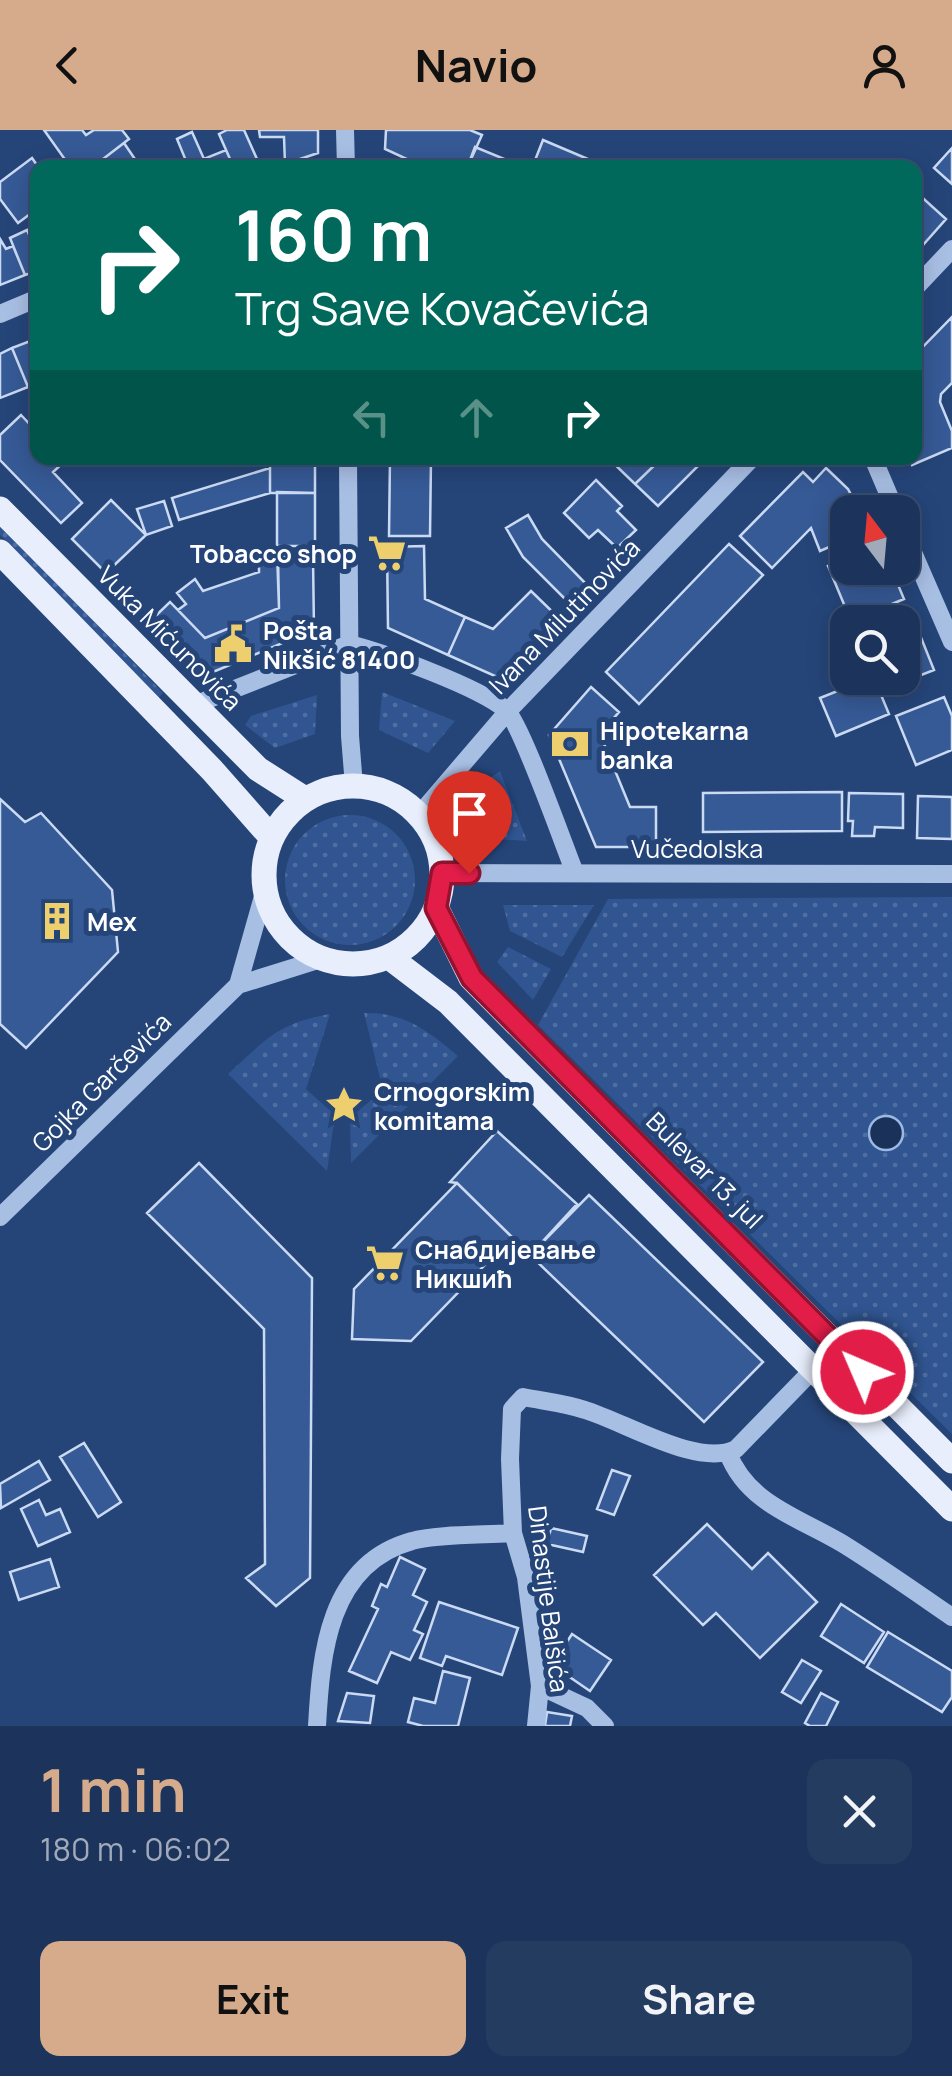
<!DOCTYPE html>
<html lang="en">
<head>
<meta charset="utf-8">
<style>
  :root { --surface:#1c345b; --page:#253c61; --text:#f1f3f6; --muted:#a0aabb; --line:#3a4f71; --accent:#d6ab8b }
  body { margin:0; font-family:Manrope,sans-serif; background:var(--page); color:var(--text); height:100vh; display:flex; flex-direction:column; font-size:38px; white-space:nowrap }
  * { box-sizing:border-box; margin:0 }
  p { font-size:32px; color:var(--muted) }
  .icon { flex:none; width:55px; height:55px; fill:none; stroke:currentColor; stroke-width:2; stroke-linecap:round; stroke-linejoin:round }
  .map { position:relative; height:1596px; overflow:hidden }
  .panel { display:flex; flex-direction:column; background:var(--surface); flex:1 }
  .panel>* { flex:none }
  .guide { position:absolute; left:30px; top:30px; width:892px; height:305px; border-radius:20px; box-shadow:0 5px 25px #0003,0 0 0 2px var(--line); background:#00695c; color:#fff; overflow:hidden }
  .needle { width:65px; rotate:344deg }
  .buttons { position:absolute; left:830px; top:365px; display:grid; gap:20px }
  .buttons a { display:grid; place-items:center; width:90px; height:90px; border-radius:20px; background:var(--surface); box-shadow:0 5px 25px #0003,0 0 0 2px var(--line); font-size:50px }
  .pin { position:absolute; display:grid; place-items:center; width:85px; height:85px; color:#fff; margin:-102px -42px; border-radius:50% 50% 50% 0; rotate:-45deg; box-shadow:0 0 10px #0007 }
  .pin .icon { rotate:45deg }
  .me { position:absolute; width:110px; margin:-55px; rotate:315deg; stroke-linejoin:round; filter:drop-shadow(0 0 8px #0008) }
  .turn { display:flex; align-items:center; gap:35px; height:210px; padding:0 40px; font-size:45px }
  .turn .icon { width:130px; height:130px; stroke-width:2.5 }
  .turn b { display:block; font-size:70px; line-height:85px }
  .lanes { display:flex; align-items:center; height:95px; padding:0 40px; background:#0003; justify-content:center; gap:50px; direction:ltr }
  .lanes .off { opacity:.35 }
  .round { display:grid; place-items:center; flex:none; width:105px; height:105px; border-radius:20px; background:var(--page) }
  .overview { display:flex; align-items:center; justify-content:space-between; height:170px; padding:0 40px }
  h1 { font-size:60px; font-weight:700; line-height:75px; color:var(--accent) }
  .button { display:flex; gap:20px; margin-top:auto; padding:20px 40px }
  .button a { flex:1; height:115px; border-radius:20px; background:var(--accent); color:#111; font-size:40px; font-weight:700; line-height:115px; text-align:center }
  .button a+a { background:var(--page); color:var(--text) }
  header { display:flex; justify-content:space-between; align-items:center; height:130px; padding:0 40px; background:var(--accent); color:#111; font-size:45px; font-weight:700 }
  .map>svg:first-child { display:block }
  .green { fill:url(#green-dots) }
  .water { fill:#1a315a; stroke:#9cb9e4; stroke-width:2.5 }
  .building { fill:#365a96; stroke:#cbdaf3; stroke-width:2.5 }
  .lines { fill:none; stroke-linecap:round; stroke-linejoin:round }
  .minor { stroke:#a8bfe4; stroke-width:18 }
  .major { stroke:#e8eefc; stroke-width:25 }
  .route-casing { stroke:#92132f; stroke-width:25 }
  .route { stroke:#e11d48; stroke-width:18 }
  .labels { text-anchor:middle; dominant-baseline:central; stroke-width:10; stroke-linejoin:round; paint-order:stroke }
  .poi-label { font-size:25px; font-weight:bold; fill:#fff; stroke:#254579; text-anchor:start }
  .street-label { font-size:25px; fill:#fff; stroke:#254579 }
</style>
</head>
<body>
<header><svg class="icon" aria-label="back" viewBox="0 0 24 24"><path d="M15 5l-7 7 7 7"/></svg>Navio<svg class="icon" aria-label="person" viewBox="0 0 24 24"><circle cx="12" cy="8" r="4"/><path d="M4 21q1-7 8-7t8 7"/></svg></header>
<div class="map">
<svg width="952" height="1596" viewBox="0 0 952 1596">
  <defs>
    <pattern id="green-dots" width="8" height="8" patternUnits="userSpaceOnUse" patternTransform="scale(2.5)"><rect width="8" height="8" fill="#305591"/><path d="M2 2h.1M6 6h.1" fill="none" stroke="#4f6ea2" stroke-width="1.8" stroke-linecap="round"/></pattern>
  </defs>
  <rect width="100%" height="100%" fill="#254579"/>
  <!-- green -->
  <path class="green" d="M 0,395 L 163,563 L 158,568 L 0,405 Z
    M 382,562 L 455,591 L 428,623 L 379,600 Z
    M 317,565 L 315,604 L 275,618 L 245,595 L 251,586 Z
    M 500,641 L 527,711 L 496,709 L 475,670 L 487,650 Z
    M285 750a65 65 0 1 1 130 0a65 65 0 1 1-130 0Z
    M 952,767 L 952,1304 L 538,895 L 608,769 Z
    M 503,775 L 594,775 L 562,827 L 510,801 Z
    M 508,817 L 551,839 L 533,870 L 497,832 Z
    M 364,883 C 405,882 428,901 458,926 L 351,1033 L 350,988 L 383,960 Z
    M 330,884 L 306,959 L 335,985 L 327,1041 L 228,944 C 265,910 278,893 330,884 Z"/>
  <!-- water -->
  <path class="water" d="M869 1003a17 17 0 1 1 34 0a17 17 0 1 1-34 0Z"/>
  <!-- building -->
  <path class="building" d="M 44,0 L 82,0 L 86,5 L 94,0 L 122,0 L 129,9 L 103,29 L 109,38 L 71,38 Z
    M 227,0 L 244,0 L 261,38 L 234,38 L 219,4 Z
    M 259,0 L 318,0 L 318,23 L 285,34 L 284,7 L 260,7 Z
    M 386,0 L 470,0 L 482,5 L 467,38 L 426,38 L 385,19 Z
    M 192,2 L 204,29 L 226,20 L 234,38 L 189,38 L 177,9 Z
    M 543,10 L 609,38 L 532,38 Z
    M 124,13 L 141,38 L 109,38 L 103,29 Z
    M 475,17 L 519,35 L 518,38 L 467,38 Z
    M 952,18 L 952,54 L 934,38 Z
    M 32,28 L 39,38 L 38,78 L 18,93 L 0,69 L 0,52 Z
    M 915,61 L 946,89 L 915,124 Z
    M 27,100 L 31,109 L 38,106 L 38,145 L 33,147 L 31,143 L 25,145 L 10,108 Z
    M 0,109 L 6,119 L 13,116 L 25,145 L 0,155 Z
    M 952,187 L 952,253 L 941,264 L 940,272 L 952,301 L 952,318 L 912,335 L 909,328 L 915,328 L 915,225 Z
    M 38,208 L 38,253 L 28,257 L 12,218 Z
    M 12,218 L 28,257 L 0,268 L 0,224 Z
    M 21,285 L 38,303 L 38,328 L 61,328 L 65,331 L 53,342 L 82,373 L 61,393 L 0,330 L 0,305 Z
    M 270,328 L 315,328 L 315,363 L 270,363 Z
    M 390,328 L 431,328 L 430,406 L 389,406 Z
    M 608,328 L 662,328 L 635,354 Z
    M 662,328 L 706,328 L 658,376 L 635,354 Z
    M 270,338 L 270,363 L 179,390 L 172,368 Z
    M 826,338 L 848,359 L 860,382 L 848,382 L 848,409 L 820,421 L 811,398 L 772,438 L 740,406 L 803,342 L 813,352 Z
    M 596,350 L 622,376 L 617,381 L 636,400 L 617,418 L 598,400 L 589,408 L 564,383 Z
    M 277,362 L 315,363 L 315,416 L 277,416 Z
    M 111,370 L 146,405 L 106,443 L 72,409 Z
    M 164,371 L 172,396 L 146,405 L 137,379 Z
    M 528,385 L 542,409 L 592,460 L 574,478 L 523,427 L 506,398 Z
    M 729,414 L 763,445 L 639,574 L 606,542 Z
    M 424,416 L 425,469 L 465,487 L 448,525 L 388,498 L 387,417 Z
    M 277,421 L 279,478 L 205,508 L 178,480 L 186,474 L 177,463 L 195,449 L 203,461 L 259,442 L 259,423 Z
    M 278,427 L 313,427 L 314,500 L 196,549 L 145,496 L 170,472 L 205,508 L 279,478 Z
    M 848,428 L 848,438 L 891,438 L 904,469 L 851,491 L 828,436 Z
    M 531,461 L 563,492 L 506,551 L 448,525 L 465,487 L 493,499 Z
    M 920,505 L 934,540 L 883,560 L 878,548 L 902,548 L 902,512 Z
    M 870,548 L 874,548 L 889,584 L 836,606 L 820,568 Z
    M 591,557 L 619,582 L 600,604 L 630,677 L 656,677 L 656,717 L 596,717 L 549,605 Z
    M 944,567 L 952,586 L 952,620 L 916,635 L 896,586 Z
    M 842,662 L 842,701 L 703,702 L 703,663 Z
    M 849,663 L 903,664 L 903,698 L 875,697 L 874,706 L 852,706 L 853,691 L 848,691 Z
    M 918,666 L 952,667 L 952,709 L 917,708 Z
    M 0,669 L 25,692 L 41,683 L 112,760 L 118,822 L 26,918 L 0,894 Z
    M 497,1001 L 577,1074 L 530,1125 L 457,1053 L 450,1052 Z
    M 199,1033 L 312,1148 L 310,1448 L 276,1476 L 246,1448 L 265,1434 L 264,1199 L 147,1083 Z
    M 457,1053 L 512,1107 L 411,1211 L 352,1209 L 354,1159 Z
    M 589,1065 L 763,1232 L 704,1292 L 530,1125 Z
    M 84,1313 L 121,1372 L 98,1387 L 60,1327 Z
    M 39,1331 L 50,1350 L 1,1378 L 0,1354 Z
    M 612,1340 L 630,1346 L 614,1385 L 597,1379 Z
    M 39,1370 L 46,1385 L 60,1379 L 70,1402 L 38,1416 L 21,1379 Z
    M 707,1394 L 752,1439 L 768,1423 L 817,1472 L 760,1528 L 716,1483 L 703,1495 L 654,1445 Z
    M 551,1398 L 587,1406 L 583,1422 L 547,1414 Z
    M 400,1427 L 425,1439 L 413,1465 L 427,1472 L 414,1500 L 423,1504 L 410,1530 L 391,1522 L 377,1553 L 349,1541 L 378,1479 L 372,1476 L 381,1454 L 387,1457 Z
    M 50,1429 L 59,1457 L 19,1470 L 10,1442 Z
    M 439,1472 L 518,1498 L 502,1545 L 446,1526 L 442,1536 L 420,1528 Z
    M 841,1474 L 884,1502 L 864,1533 L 821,1506 Z
    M 888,1502 L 952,1541 L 952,1567 L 942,1582 L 867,1537 Z
    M 572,1504 L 611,1530 L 590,1561 L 552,1535 Z
    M 802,1530 L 821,1541 L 801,1573 L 782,1562 Z
    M 443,1541 L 470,1548 L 458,1596 L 423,1596 L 408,1592 L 414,1568 L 435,1573 Z
    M 347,1563 L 374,1566 L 370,1593 L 338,1591 Z
    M 821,1563 L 838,1572 L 826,1596 L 810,1596 L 805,1593 Z
    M 547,1582 L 572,1586 L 570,1596 L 545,1596 Z"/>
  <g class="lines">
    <!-- minor -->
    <path class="minor" d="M 345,0 L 346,38
      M 915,158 L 952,119
      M 0,184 L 38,168
      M 348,328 L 350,606 L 354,656
      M 873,328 L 896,382
      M 902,397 L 952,512
      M 349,514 C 385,523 479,557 506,580 C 521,593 564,716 575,743
      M 194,575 L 349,514
      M 419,685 L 508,581 L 752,328
      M 442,743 L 952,744
      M 238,855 L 264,763
      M 0,1087 L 238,855 L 321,829
      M 728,1323 C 748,1376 804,1389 848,1417 C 883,1439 917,1463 952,1487
      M 540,1556 L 587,1578 L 605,1596
      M 317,1596 C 321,1524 328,1434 412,1411 C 435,1404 486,1405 513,1403
      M 536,1596 L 540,1556 L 526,1447 L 513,1403 L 510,1329 L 512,1279 L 523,1267 C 543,1271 565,1273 585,1280 C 625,1292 698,1338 736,1319 L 837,1215"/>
    <!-- major -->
    <path class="major" d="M 0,379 L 258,639 L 305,669
      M 0,422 L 212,640 L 271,707
      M264 745a89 89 0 1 1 178 0a89 89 0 1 1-178 0Z
      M 436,777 L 471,848 L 952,1331
      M 389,827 L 448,872 L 952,1379"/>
  </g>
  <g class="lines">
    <!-- route casing -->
    <g class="route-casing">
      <path id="route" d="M 469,743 L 442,743 L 436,778 L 472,848 L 863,1242"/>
    </g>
    <!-- route -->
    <use href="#route" class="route"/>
  </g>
  <!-- icons -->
  <defs>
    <g id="supermarket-bare" transform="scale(3)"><path d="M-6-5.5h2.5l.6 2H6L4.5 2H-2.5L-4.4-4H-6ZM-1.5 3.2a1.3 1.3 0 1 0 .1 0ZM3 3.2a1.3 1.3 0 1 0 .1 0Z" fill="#edd06d" stroke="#254579" stroke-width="2.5" paint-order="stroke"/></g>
    <g id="civic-bare" transform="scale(3)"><path d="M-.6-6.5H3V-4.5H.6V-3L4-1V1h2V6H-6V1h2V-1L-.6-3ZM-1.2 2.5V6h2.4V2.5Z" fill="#edd06d" stroke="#254579" stroke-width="2.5" paint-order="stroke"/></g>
    <g id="bank-bare" transform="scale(3)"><path d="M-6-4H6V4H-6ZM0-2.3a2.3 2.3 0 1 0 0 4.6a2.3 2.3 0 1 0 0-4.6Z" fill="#edd06d" stroke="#254579" stroke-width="2.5" paint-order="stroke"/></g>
    <g id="building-bare" transform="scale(3)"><path d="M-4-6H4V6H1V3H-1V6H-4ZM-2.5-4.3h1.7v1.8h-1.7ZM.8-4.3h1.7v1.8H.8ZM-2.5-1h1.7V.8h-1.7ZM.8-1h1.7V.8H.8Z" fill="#edd06d" stroke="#254579" stroke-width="2.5" paint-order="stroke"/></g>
    <g id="sight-bare" transform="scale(3)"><path d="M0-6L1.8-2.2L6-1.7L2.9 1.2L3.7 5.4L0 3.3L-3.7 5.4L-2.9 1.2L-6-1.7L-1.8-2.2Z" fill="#edd06d" stroke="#254579" stroke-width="2.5" paint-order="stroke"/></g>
  </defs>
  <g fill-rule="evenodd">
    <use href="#supermarket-bare" x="387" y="423"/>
    <use href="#civic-bare" x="233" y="514"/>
    <use href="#bank-bare" x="570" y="614"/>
    <use href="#building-bare" x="57" y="791"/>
    <use href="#sight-bare" x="344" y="975"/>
    <use href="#supermarket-bare" x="385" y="1133"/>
  </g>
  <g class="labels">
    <!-- poi labels -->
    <g class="poi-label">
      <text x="357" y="423" text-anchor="end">Tobacco shop</text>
      <text x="263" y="500">Pošta<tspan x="263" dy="29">Nikšić 81400</tspan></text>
      <text x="600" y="600">Hipotekarna<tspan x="600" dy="29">banka</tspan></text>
      <text x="87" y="791">Mex</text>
      <text x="374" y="961">Crnogorskim<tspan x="374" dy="29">komitama</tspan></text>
      <text x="415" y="1119">Снабдијевање<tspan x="415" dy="29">Никшић</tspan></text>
    </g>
    <!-- street labels -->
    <g class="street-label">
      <text transform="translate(564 486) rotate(-46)">Ivana Milutinovića</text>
      <text transform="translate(170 508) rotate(45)">Vuka Mićunovića</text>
      <text x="697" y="718">Vučedolska</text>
      <text transform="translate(101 952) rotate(-45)">Gojka Garčevića</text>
      <text transform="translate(705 1040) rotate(45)">Bulevar 13. jul</text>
      <text transform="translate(549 1469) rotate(83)">Dinastije Balšića</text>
    </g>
  </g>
</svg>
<div class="buttons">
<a><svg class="needle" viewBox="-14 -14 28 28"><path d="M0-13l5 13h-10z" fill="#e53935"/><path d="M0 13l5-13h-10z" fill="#a0aabb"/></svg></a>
<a><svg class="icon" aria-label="search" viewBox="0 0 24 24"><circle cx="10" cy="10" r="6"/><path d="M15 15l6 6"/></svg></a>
</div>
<div class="pin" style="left:469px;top:743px;background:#d93025"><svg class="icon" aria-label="arrive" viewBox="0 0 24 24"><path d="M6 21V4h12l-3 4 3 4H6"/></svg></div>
<svg class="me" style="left:863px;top:1242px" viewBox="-20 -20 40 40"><circle r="17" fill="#e11d48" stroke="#fff" stroke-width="3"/><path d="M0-11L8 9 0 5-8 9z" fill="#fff"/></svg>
<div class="guide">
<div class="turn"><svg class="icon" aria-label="right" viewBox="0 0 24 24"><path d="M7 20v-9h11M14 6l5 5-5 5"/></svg><div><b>160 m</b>Trg Save Kovačevića</div></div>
<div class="lanes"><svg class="icon off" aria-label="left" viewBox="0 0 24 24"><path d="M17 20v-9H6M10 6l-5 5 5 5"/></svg><svg class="icon off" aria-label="ahead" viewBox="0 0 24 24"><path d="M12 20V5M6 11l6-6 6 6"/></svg><svg class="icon" aria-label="right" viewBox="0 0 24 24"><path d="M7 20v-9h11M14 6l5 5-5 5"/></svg></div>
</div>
</div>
<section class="panel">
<div class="overview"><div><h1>1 min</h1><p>180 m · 06:02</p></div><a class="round"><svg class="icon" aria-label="close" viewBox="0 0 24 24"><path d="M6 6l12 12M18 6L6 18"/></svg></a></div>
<div class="button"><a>Exit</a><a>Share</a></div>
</section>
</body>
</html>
